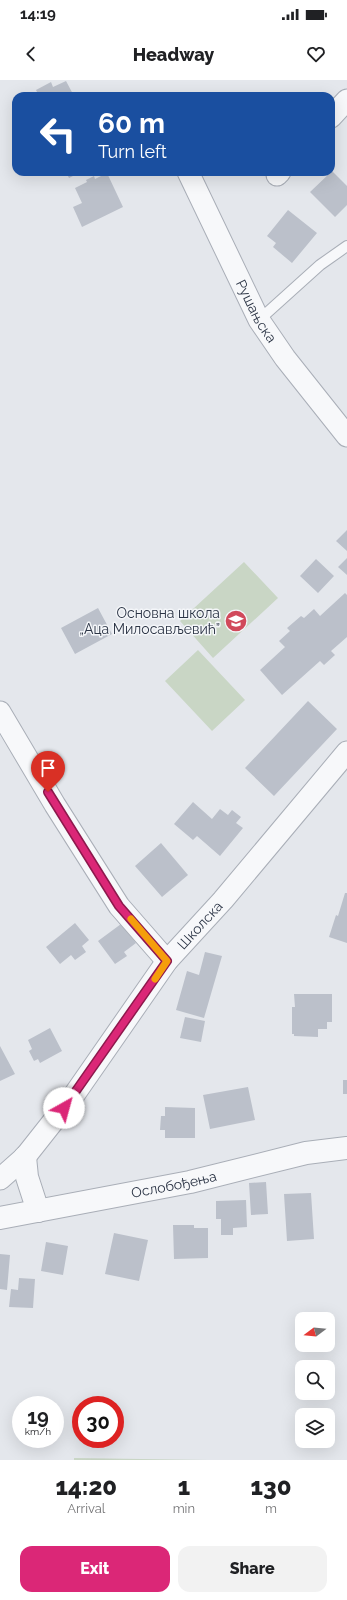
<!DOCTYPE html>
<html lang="en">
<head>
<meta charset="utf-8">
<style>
  :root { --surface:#fff; --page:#f2f2f2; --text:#202124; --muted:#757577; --accent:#db2777 }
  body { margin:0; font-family:Raleway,sans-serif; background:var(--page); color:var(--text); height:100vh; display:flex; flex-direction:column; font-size:15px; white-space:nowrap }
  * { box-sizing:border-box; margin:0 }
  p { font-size:13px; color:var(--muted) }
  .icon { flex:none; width:22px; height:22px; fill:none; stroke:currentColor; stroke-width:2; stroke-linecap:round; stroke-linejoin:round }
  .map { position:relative; height:1380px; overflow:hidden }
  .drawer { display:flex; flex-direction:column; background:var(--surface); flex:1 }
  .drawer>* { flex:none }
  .hud { position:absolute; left:12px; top:12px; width:323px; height:84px; border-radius:12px; box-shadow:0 4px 16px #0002; background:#1a4fa0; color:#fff; overflow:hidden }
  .needle { width:26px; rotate:254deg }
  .buttons { position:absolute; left:295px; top:1232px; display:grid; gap:8px }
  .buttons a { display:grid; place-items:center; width:40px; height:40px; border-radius:8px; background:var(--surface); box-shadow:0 4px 16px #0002; font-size:20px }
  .speed { position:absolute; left:12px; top:1316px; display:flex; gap:8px; font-size:20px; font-weight:700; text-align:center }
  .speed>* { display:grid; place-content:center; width:52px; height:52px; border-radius:50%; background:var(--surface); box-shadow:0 4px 16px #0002; line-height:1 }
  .speed small { font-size:10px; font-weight:400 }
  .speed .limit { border:6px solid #d22; background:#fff; color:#111 }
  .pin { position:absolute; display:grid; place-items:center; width:34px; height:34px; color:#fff; margin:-41px -17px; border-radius:50% 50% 50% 0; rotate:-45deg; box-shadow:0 0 4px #0007 }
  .pin .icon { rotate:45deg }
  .me { position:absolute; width:44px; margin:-22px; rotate:38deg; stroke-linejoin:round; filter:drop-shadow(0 0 3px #0008) }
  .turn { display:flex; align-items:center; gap:14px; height:84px; padding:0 20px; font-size:18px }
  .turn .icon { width:52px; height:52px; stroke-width:2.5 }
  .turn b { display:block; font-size:28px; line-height:34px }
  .eta { display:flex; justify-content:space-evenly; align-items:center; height:68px; text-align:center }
  .eta b { font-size:24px; font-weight:800; line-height:28px }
  .cta { display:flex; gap:8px; margin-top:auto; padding:8px 20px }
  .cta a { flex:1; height:46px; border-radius:12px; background:var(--accent); color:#fff; font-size:16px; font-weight:800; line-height:46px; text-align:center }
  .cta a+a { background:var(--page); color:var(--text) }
  .status { display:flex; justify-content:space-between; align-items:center; height:28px; padding:0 20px; background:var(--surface); direction:ltr }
  .status svg { height:11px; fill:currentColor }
  header { display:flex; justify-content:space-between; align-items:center; height:52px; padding:0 20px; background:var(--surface); font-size:18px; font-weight:800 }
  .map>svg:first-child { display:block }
  .green { fill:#c9d6c5 }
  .building { fill:#bbc0ca }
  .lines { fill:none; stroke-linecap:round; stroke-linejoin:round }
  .service-casing { stroke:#a9aeb7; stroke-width:12 }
  .minor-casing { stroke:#a9aeb7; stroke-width:23 }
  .tertiary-casing { stroke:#a9aeb7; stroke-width:24 }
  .service { stroke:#f7f8fa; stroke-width:10 }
  .minor { stroke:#f7f8fa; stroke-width:21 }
  .tertiary { stroke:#f7f8fa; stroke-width:22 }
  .route-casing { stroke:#8e194d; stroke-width:10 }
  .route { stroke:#db2777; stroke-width:7 }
  .slow { stroke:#f59e0b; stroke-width:7 }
  .labels { text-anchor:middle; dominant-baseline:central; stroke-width:3; stroke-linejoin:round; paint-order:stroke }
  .street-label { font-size:14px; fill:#2b3445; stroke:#f4f6f9 }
  .poi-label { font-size:14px; fill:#2b3445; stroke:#f4f6f9; text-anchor:end }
</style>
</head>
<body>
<div class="status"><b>14:19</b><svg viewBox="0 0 49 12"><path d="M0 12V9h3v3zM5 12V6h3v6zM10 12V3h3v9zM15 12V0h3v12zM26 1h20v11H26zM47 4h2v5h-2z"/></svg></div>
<header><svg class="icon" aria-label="back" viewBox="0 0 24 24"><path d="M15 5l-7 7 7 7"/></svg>Headway<svg class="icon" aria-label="heart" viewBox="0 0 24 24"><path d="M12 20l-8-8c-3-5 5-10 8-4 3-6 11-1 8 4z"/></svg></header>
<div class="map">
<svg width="347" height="1380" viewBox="0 0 347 1380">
  <rect width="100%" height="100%" fill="#e4e7ec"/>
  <!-- green -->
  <path class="green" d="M 244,482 L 278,518 L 213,578 L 180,541 Z
    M 198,570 L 245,620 L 212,651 L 165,601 Z
    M 74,1378 L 208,1380 L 74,1380 Z"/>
  <!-- building -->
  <path class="building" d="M 66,1 L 74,16 L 39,16 L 36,10 L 51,2 L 53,7 Z
    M 331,90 L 347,106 L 347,125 L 335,137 L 310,112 L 331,92 Z
    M 66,92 L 81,92 L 69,98 Z
    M 107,93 L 123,127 L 82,147 L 73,127 L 82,123 L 75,108 L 87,102 L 86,100 L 94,96 L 95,99 Z
    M 288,130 L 317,153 L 292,183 L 273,167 L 276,163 L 267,156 Z
    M 347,450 L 347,471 L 336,461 Z
    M 347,478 L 347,495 L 338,487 Z
    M 316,479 L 334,496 L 318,513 L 300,496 Z
    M 345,513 L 347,515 L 347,557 L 331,571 L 335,575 L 324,585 L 320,581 L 282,615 L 260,590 L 285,567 L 279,561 L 290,551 L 287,548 L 301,536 L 304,538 L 314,529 L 320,536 Z
    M 98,528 L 112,554 L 75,574 L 61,548 Z
    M 308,621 L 337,649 L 274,716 L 245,688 Z
    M 193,722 L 212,739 L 220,729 L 228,735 L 232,730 L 241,737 L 236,743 L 243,748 L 220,776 L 197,756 L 193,760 L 174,744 Z
    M 161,763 L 188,795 L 162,817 L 135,786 Z
    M 345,813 L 347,813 L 347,863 L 329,857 L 336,835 L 338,836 Z
    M 75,843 L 89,860 L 82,866 L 86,872 L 75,880 L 71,875 L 60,884 L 46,867 Z
    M 121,844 L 136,863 L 124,872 L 127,876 L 115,884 L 98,861 Z
    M 205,872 L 222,876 L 204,938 L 176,930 L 187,891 L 199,895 Z
    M 294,914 L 332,914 L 332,942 L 327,942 L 327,949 L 318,949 L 318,957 L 294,956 L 294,954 L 292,954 L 292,927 L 295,927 Z
    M 185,937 L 205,941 L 201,962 L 180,958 Z
    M 50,948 L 62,971 L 40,983 L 38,979 L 34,981 L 29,971 L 32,969 L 28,960 Z
    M 0,966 L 15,994 L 0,1001 Z
    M 343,1000 L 347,1000 L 347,1014 L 343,1014 Z
    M 248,1007 L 255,1040 L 210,1049 L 203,1015 Z
    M 165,1027 L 195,1028 L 195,1058 L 165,1058 L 165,1050 L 160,1050 L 161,1036 L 165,1036 Z
    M 266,1102 L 268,1134 L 251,1135 L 249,1103 Z
    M 311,1113 L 314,1159 L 287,1161 L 284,1114 Z
    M 246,1120 L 247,1147 L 233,1148 L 233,1155 L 221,1155 L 221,1139 L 216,1139 L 216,1121 Z
    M 173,1145 L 194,1145 L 194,1148 L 208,1148 L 208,1178 L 174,1179 Z
    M 114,1153 L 148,1160 L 139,1201 L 105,1194 Z
    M 46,1162 L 68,1166 L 63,1195 L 41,1191 Z
    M 0,1174 L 10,1175 L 7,1210 L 0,1209 Z
    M 19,1198 L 35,1199 L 33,1228 L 9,1227 L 11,1209 L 18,1210 Z"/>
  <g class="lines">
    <!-- service casing -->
    <g class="service-casing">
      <path id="service" d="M 259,240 L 320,185 L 347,166"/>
    </g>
    <!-- minor casing -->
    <g class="minor-casing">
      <g id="minor">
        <path d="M 331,37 L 347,20"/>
        <path id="s1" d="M 188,92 L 259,240 L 285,278 L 347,356"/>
        <path d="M 277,95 L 280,92"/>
        <path d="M 0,632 L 55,725 L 119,826 L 167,881"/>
        <path id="s2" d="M 0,1099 L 25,1077 L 74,1015 L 167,881 L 223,820 L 347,672"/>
      </g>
    </g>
    <!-- tertiary casing -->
    <g class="tertiary-casing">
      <g id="tertiary">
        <path d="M 25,1077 L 27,1097 L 38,1131"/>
        <path id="s3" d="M 0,1138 L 190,1102 L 306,1073 L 347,1068"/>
      </g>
    </g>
    <!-- service -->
    <use href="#service" class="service"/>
    <!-- minor -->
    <use href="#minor" class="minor"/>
    <!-- tertiary -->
    <use href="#tertiary" class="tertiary"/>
  </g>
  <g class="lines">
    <!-- route casing -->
    <g class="route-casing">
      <path id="route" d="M 48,712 L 119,826 L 167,881 L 64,1028"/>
    </g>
    <!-- route -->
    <use href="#route" class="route"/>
    <!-- slow -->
    <path class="slow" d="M 131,839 L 167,881 L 155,899"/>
  </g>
  <!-- icons -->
  <defs>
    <g id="school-disc" transform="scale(1.15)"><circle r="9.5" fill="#d1495b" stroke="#f4f6f9"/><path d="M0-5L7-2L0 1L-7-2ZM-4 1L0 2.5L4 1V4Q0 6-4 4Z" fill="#fff"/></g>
  </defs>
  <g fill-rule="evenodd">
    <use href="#school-disc" x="236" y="541"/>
  </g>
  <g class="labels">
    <!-- street labels -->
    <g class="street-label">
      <text stroke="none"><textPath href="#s1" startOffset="155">Рушањска</textPath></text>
      <text stroke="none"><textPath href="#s2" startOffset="324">Школска</textPath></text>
      <text stroke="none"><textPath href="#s3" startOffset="177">Ослобођења</textPath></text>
    </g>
    <!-- poi labels -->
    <g class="poi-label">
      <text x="220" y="533">Основна школа<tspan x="220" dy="16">„Аца Милосављевић”</tspan></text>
    </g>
  </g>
</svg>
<div class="buttons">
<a><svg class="needle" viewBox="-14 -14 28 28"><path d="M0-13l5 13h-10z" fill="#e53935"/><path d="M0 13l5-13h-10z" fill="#757577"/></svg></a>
<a><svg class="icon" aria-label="search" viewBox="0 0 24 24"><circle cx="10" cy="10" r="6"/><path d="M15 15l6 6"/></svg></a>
<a><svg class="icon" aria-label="layers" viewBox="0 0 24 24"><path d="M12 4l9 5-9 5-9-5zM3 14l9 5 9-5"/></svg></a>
</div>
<div class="speed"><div>19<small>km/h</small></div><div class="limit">30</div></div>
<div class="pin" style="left:48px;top:712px;background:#d93025"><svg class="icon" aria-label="arrive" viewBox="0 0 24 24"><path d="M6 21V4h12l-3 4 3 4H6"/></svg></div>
<svg class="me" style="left:64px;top:1028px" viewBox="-20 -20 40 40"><circle r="19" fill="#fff"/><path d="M0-13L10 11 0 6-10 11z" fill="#db2777"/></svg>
<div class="hud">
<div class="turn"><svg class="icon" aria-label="left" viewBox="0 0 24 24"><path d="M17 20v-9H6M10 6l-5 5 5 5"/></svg><div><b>60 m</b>Turn left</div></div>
</div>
</div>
<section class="drawer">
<div class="eta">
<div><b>14:20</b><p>Arrival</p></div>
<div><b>1</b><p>min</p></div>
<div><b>130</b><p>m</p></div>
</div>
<div class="cta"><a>Exit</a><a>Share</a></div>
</section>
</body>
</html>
